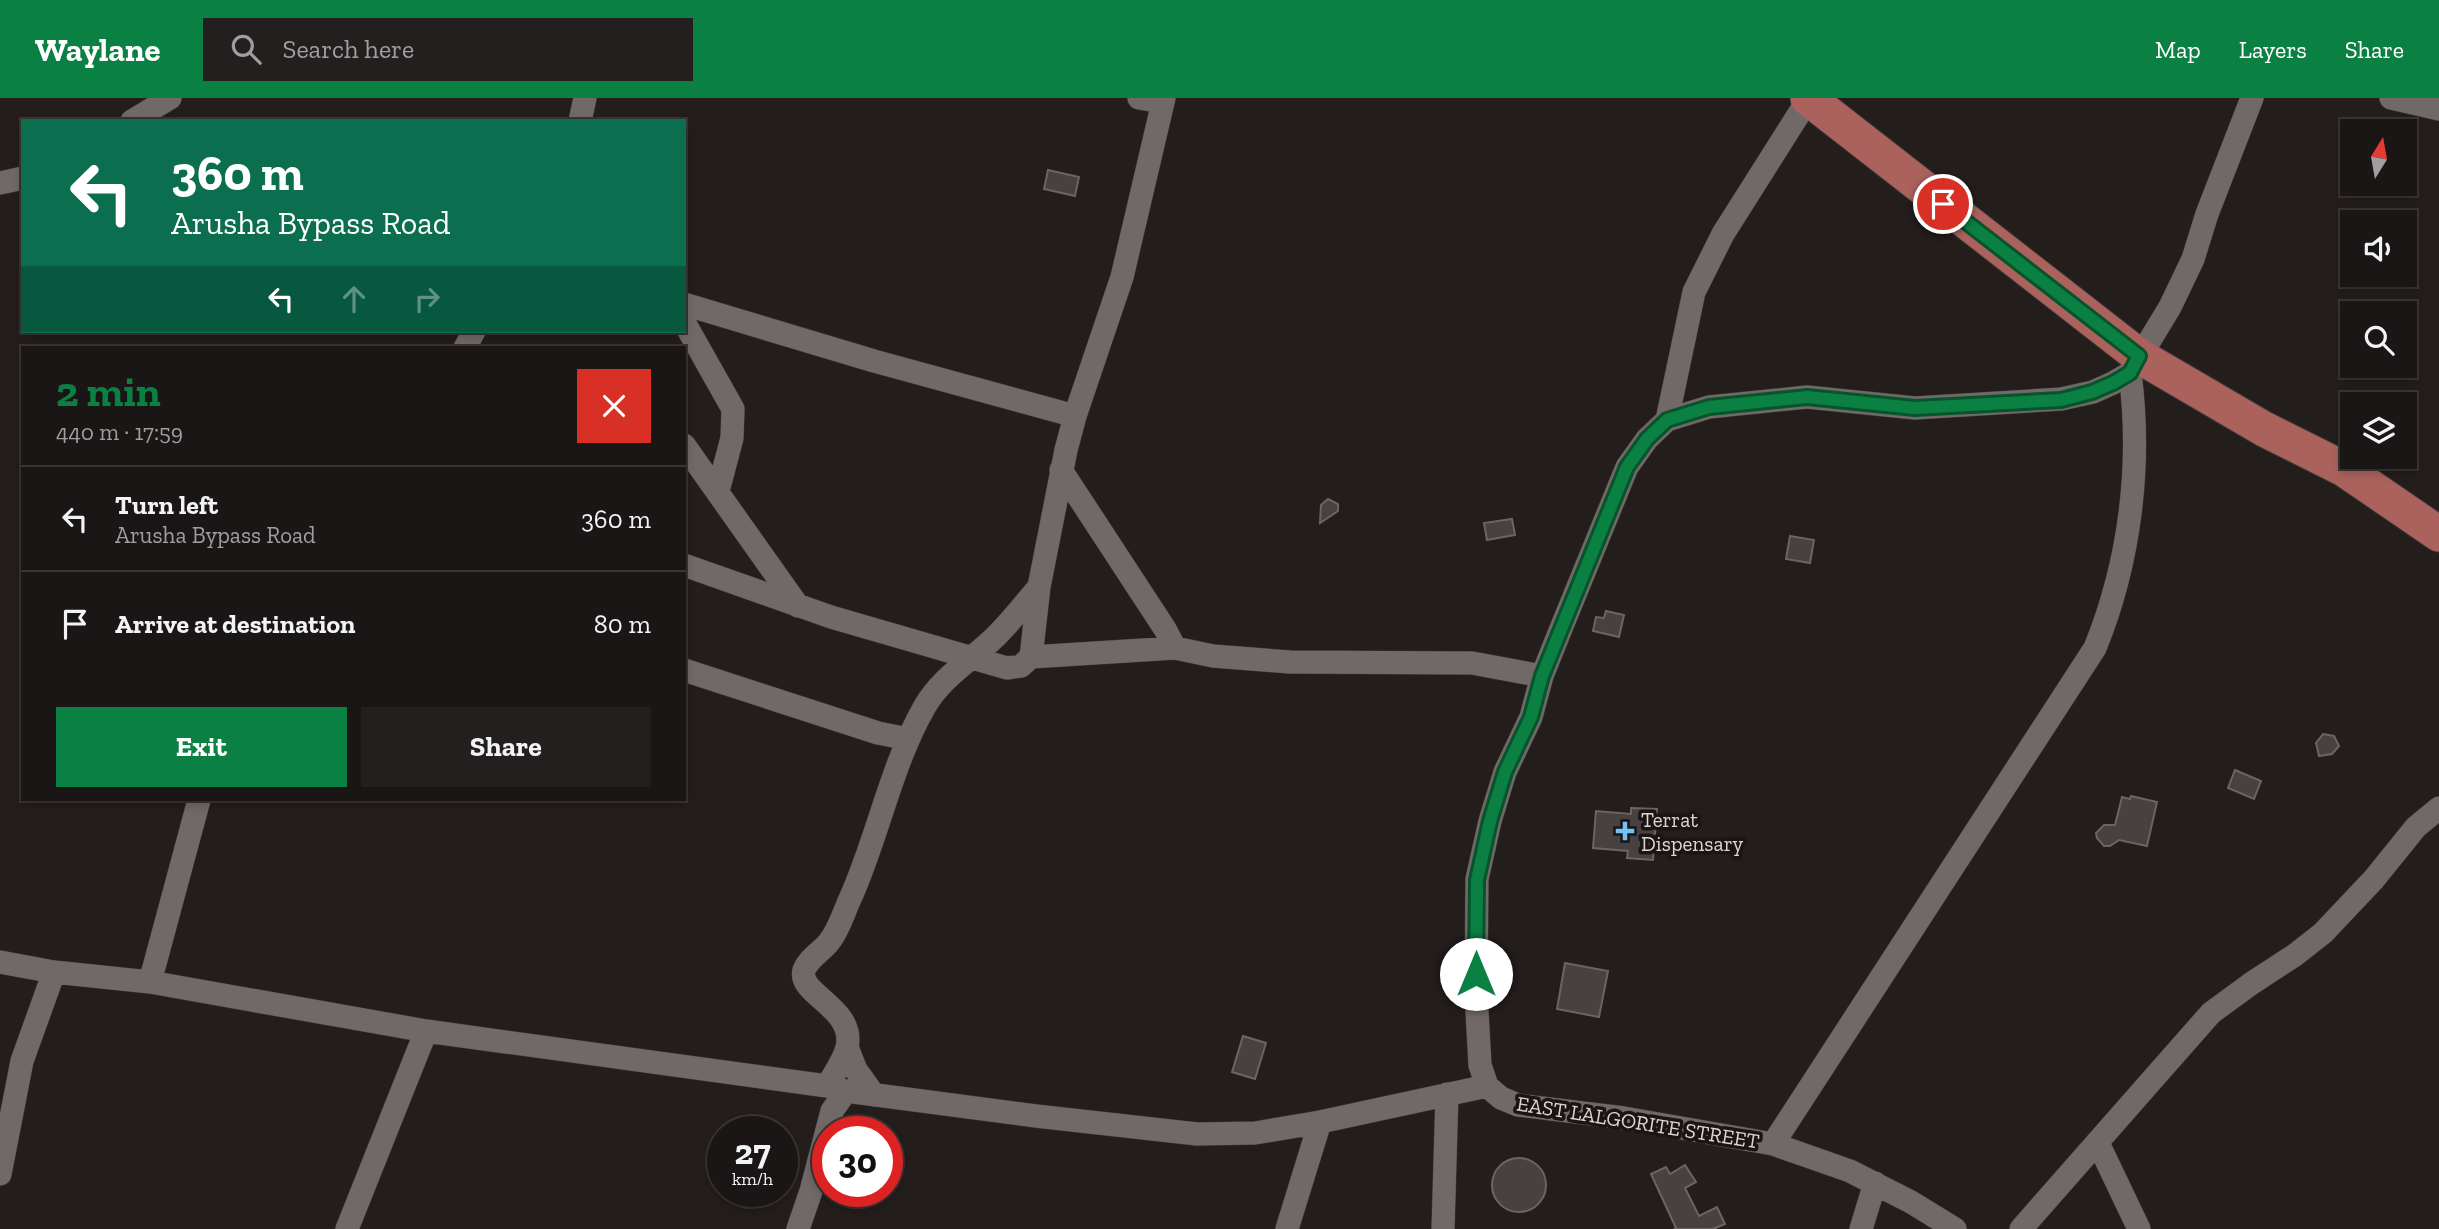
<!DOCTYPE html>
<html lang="en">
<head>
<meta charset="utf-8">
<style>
  :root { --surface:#1a1615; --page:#231f1e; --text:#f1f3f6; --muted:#9f9fa0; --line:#383534; --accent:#0b8043 }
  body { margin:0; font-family:"Zilla Slab",serif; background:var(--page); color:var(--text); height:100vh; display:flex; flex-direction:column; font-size:26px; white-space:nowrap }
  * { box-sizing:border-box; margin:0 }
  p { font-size:23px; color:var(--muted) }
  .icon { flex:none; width:38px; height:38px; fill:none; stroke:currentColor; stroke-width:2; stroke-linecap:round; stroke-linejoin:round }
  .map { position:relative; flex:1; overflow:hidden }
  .details { position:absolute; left:21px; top:248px; width:665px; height:455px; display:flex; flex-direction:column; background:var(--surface); border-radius:0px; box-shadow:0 4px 10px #0003,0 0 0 2px var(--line) }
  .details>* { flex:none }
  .top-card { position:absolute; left:21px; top:21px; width:665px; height:214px; border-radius:0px; box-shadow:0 4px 10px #0003,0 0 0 2px var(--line); background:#0b6e4f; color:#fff; overflow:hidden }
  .needle { width:46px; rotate:11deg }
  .controls { position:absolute; left:2340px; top:21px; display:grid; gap:14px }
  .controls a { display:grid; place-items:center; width:77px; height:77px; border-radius:0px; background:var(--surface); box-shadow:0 4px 10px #0003,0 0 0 2px var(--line); font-size:35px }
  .speed { position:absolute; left:707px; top:1018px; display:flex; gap:14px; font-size:35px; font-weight:700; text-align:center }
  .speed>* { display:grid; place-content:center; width:91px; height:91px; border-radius:50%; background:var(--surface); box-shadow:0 4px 10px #0003,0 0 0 2px var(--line); line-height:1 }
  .speed small { font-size:18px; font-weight:400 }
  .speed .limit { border:10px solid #d22; background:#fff; color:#111 }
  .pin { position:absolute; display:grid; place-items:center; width:60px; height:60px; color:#fff; margin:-30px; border:4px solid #fff; border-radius:50%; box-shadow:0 2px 7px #0007 }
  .me { position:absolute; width:77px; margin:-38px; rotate:0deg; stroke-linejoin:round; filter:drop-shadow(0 0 5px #0008) }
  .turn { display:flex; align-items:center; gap:24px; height:147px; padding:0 35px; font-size:32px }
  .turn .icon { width:91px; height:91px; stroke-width:2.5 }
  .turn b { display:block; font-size:49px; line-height:60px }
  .lanes { display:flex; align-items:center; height:66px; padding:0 35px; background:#0003; justify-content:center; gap:35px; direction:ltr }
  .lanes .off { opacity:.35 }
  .round { display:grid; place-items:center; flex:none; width:74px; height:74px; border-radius:0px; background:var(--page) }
  .head { display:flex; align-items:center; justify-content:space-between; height:119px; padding:0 35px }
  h1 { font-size:42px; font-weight:700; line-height:52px; color:var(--accent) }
  .cta { display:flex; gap:14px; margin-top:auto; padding:14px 35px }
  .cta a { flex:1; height:80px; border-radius:0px; background:var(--accent); color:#fff; font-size:28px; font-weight:700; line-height:80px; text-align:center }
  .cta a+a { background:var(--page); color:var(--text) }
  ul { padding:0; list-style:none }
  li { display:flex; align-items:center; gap:21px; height:105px; padding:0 35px; border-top:2px solid var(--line) }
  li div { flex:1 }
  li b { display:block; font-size:26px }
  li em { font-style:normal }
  header { display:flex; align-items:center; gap:42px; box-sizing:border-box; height:98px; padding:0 35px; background:var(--accent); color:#fff }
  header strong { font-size:33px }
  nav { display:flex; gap:38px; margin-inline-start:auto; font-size:24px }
  .search { width:490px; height:63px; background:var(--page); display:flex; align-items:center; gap:18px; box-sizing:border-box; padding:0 24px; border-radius:0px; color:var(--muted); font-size:26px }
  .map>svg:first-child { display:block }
  .building { fill:#484141; stroke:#6b6463; stroke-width:2 }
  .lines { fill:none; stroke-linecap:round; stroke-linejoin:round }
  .street-casing { stroke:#3e3939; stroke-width:24 }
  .primary-casing { stroke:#3e3939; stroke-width:37 }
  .street { stroke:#716968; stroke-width:23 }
  .primary { stroke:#ab625d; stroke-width:35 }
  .route-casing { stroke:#07532c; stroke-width:18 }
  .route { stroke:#0b8043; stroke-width:12 }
  .poi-dot { fill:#72c1f5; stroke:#1a1413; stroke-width:2.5 }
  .labels { text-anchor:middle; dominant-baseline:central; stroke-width:7; stroke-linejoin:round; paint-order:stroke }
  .poi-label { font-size:21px; fill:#dbd6d6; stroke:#1a1413; text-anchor:start }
  .street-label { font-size:21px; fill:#dbd6d6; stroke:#1a1413 }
</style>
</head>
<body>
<header>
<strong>Waylane</strong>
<div class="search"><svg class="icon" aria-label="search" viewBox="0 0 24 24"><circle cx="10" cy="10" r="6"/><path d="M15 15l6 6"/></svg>Search here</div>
<nav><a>Map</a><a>Layers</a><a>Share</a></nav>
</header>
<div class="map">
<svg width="2439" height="1131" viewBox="0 0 2439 1131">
  <rect width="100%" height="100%" fill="#231d1c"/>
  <!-- building -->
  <path class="building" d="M 1048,72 L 1079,79 L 1075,98 L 1044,91 Z
    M 1328,401 L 1338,406 L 1338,413 L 1320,425 L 1321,407 Z
    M 1512,421 L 1515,437 L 1487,442 L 1484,425 Z
    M 1790,438 L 1814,442 L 1810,465 L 1786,461 Z
    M 1606,513 L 1624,517 L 1619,539 L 1593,533 L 1596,519 L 1604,520 Z
    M 2323,636 L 2334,638 L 2339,648 L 2332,656 L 2319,658 L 2316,645 Z
    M 2235,672 L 2261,683 L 2254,701 L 2228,690 Z
    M 2131,698 L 2157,704 L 2147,748 L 2119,742 L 2110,748 L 2104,748 L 2097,740 L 2096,735 L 2104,727 L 2115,727 L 2122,699 L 2130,701 Z
    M 1631,710 L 1657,711 L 1653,762 L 1627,760 L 1628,753 L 1593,750 L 1596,713 L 1631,716 Z
    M 1565,865 L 1608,873 L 1599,919 L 1557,911 Z
    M 1243,938 L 1266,945 L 1255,981 L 1232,974 Z
    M1492 1087a27 27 0 1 1 54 0a27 27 0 1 1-54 0Z
    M 1685,1067 L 1696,1084 L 1685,1090 L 1699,1118 L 1717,1109 L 1725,1126 L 1713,1131 L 1674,1131 L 1676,1130 L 1651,1076 L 1666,1069 L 1670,1076 Z"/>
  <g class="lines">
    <!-- street casing -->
    <g class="street-casing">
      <path id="street" d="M 1139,0 L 1162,4
        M 2391,0 L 2439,11
        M 132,23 L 170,0
        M 580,23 L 585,0
        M 0,85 L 23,80
        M 684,206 L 874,263 L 1075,318
        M 684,224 L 733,311 L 732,340 L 718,393
        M 465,250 L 474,233
        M 1667,322 L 1694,194 L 1723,136 L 1809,0
        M 684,347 L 798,508
        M 1061,372 L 1165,531 L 1175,550
        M 684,467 L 831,519 L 1007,570 L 1021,568 L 1031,559 L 1175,550 L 1213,558 L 1290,564 L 1472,565 L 1542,578
        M 1031,559 L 1039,489 L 1066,352 L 1075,318 L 1122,179 L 1164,0
        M 684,572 L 878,635 L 908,641
        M 0,864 L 54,874 L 150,884 L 426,933 L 827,988 L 846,993
        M 150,884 L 199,702
        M 847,949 L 856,972 L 874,997
        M 827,988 C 834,976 843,964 847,950 C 856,909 797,897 804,872 C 808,861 822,853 829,844 C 839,832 843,816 850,801 C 878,739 891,667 925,608 C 942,579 970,563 993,541 C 1010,525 1024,506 1039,489
        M 2098,1045 L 2139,1131
        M 1773,1046 L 2095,550 C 2130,464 2142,367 2130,275
        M 0,1076 L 22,963 L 54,874
        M 347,1131 L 426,933
        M 798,1131 L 811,1093 L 832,1013 L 846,993 L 1036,1018 L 1197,1036 L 1255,1035 L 1320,1024 L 1487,988
        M 1287,1131 L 1320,1024
        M 1443,1131 L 1447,996
        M 1861,1131 L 1875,1085
        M 1955,1131 L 1911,1104 L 1850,1073 L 1773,1046 L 1624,1020 L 1518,1007 L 1501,1000 L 1487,988 L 1480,967 L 1476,896 L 1477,781 L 1490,723 L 1505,674 L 1531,619 L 1542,578 L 1560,533 L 1627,369 L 1647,341 L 1667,322 L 1709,309 L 1807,299 L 1915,310 L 2061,301 L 2093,294 L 2113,285 L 2130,275 L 2170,209 L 2193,161 L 2207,116 L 2252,0
        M 2021,1131 L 2211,915 L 2252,885 L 2295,857 L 2323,835 L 2374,781 L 2416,729 L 2439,710"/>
    </g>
    <!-- primary casing -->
    <g class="primary-casing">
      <path id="primary" d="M 1808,0 L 2139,258 L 2264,331 L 2344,371 L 2439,436"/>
    </g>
    <!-- street -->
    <use href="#street" class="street"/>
    <!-- primary -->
    <use href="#primary" class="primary"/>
  </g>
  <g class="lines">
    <!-- route casing -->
    <g class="route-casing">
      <path id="route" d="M 1476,876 L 1477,782 L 1490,723 L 1505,674 L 1531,619 L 1542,578 L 1627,369 L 1647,341 L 1667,322 L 1709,309 L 1807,299 L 1915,310 L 2061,302 L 2092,294 L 2113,285 L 2130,275 L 2139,258 L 1943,106"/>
    </g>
    <!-- route -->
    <use href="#route" class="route"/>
  </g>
  <!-- markers -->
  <path class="poi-dot" d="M1621.5 722.5h7v7h7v7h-7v7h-7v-7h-7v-7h7z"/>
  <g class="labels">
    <!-- poi labels -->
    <g class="poi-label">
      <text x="1641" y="721">Terrat<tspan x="1641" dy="24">Dispensary</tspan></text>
    </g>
    <!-- street labels -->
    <g class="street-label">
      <text transform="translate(1638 1024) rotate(9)">EAST LALGORITE STREET</text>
    </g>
  </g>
</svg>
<div class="controls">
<a><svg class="needle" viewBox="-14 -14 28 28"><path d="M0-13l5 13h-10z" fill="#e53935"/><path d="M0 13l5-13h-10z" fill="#9f9fa0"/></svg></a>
<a><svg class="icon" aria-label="sound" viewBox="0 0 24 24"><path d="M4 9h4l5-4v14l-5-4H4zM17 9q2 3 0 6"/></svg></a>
<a><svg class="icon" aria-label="search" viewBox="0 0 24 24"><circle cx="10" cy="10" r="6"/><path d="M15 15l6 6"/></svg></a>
<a><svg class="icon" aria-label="layers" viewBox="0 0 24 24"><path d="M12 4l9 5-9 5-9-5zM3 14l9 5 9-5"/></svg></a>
</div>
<div class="speed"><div>27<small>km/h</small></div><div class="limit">30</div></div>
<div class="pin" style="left:1943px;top:106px;background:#d93025"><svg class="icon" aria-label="arrive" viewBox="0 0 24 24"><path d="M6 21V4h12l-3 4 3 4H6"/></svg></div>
<svg class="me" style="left:1476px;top:876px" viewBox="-20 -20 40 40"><circle r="19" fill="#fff"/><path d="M0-13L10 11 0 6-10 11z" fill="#0b8043"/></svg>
<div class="top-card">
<div class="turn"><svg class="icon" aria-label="left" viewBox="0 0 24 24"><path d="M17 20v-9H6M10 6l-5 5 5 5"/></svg><div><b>360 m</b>Arusha Bypass Road</div></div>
<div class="lanes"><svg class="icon" aria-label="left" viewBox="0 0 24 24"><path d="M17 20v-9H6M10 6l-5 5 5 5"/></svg><svg class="icon off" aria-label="ahead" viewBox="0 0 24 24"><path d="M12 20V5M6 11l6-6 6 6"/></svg><svg class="icon off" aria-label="right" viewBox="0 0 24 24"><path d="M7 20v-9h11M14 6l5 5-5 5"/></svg></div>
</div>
<section class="details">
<div class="head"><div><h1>2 min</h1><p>440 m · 17:59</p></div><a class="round" style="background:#d93025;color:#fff"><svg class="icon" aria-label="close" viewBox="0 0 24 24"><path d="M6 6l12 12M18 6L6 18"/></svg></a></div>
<ul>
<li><svg class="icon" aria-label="left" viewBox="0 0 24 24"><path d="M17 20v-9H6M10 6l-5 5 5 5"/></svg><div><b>Turn left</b><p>Arusha Bypass Road</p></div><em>360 m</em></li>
<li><svg class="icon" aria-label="arrive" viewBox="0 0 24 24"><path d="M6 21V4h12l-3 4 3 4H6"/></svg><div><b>Arrive at destination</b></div><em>80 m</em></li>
</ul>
<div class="cta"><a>Exit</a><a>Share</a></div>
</section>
</div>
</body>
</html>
